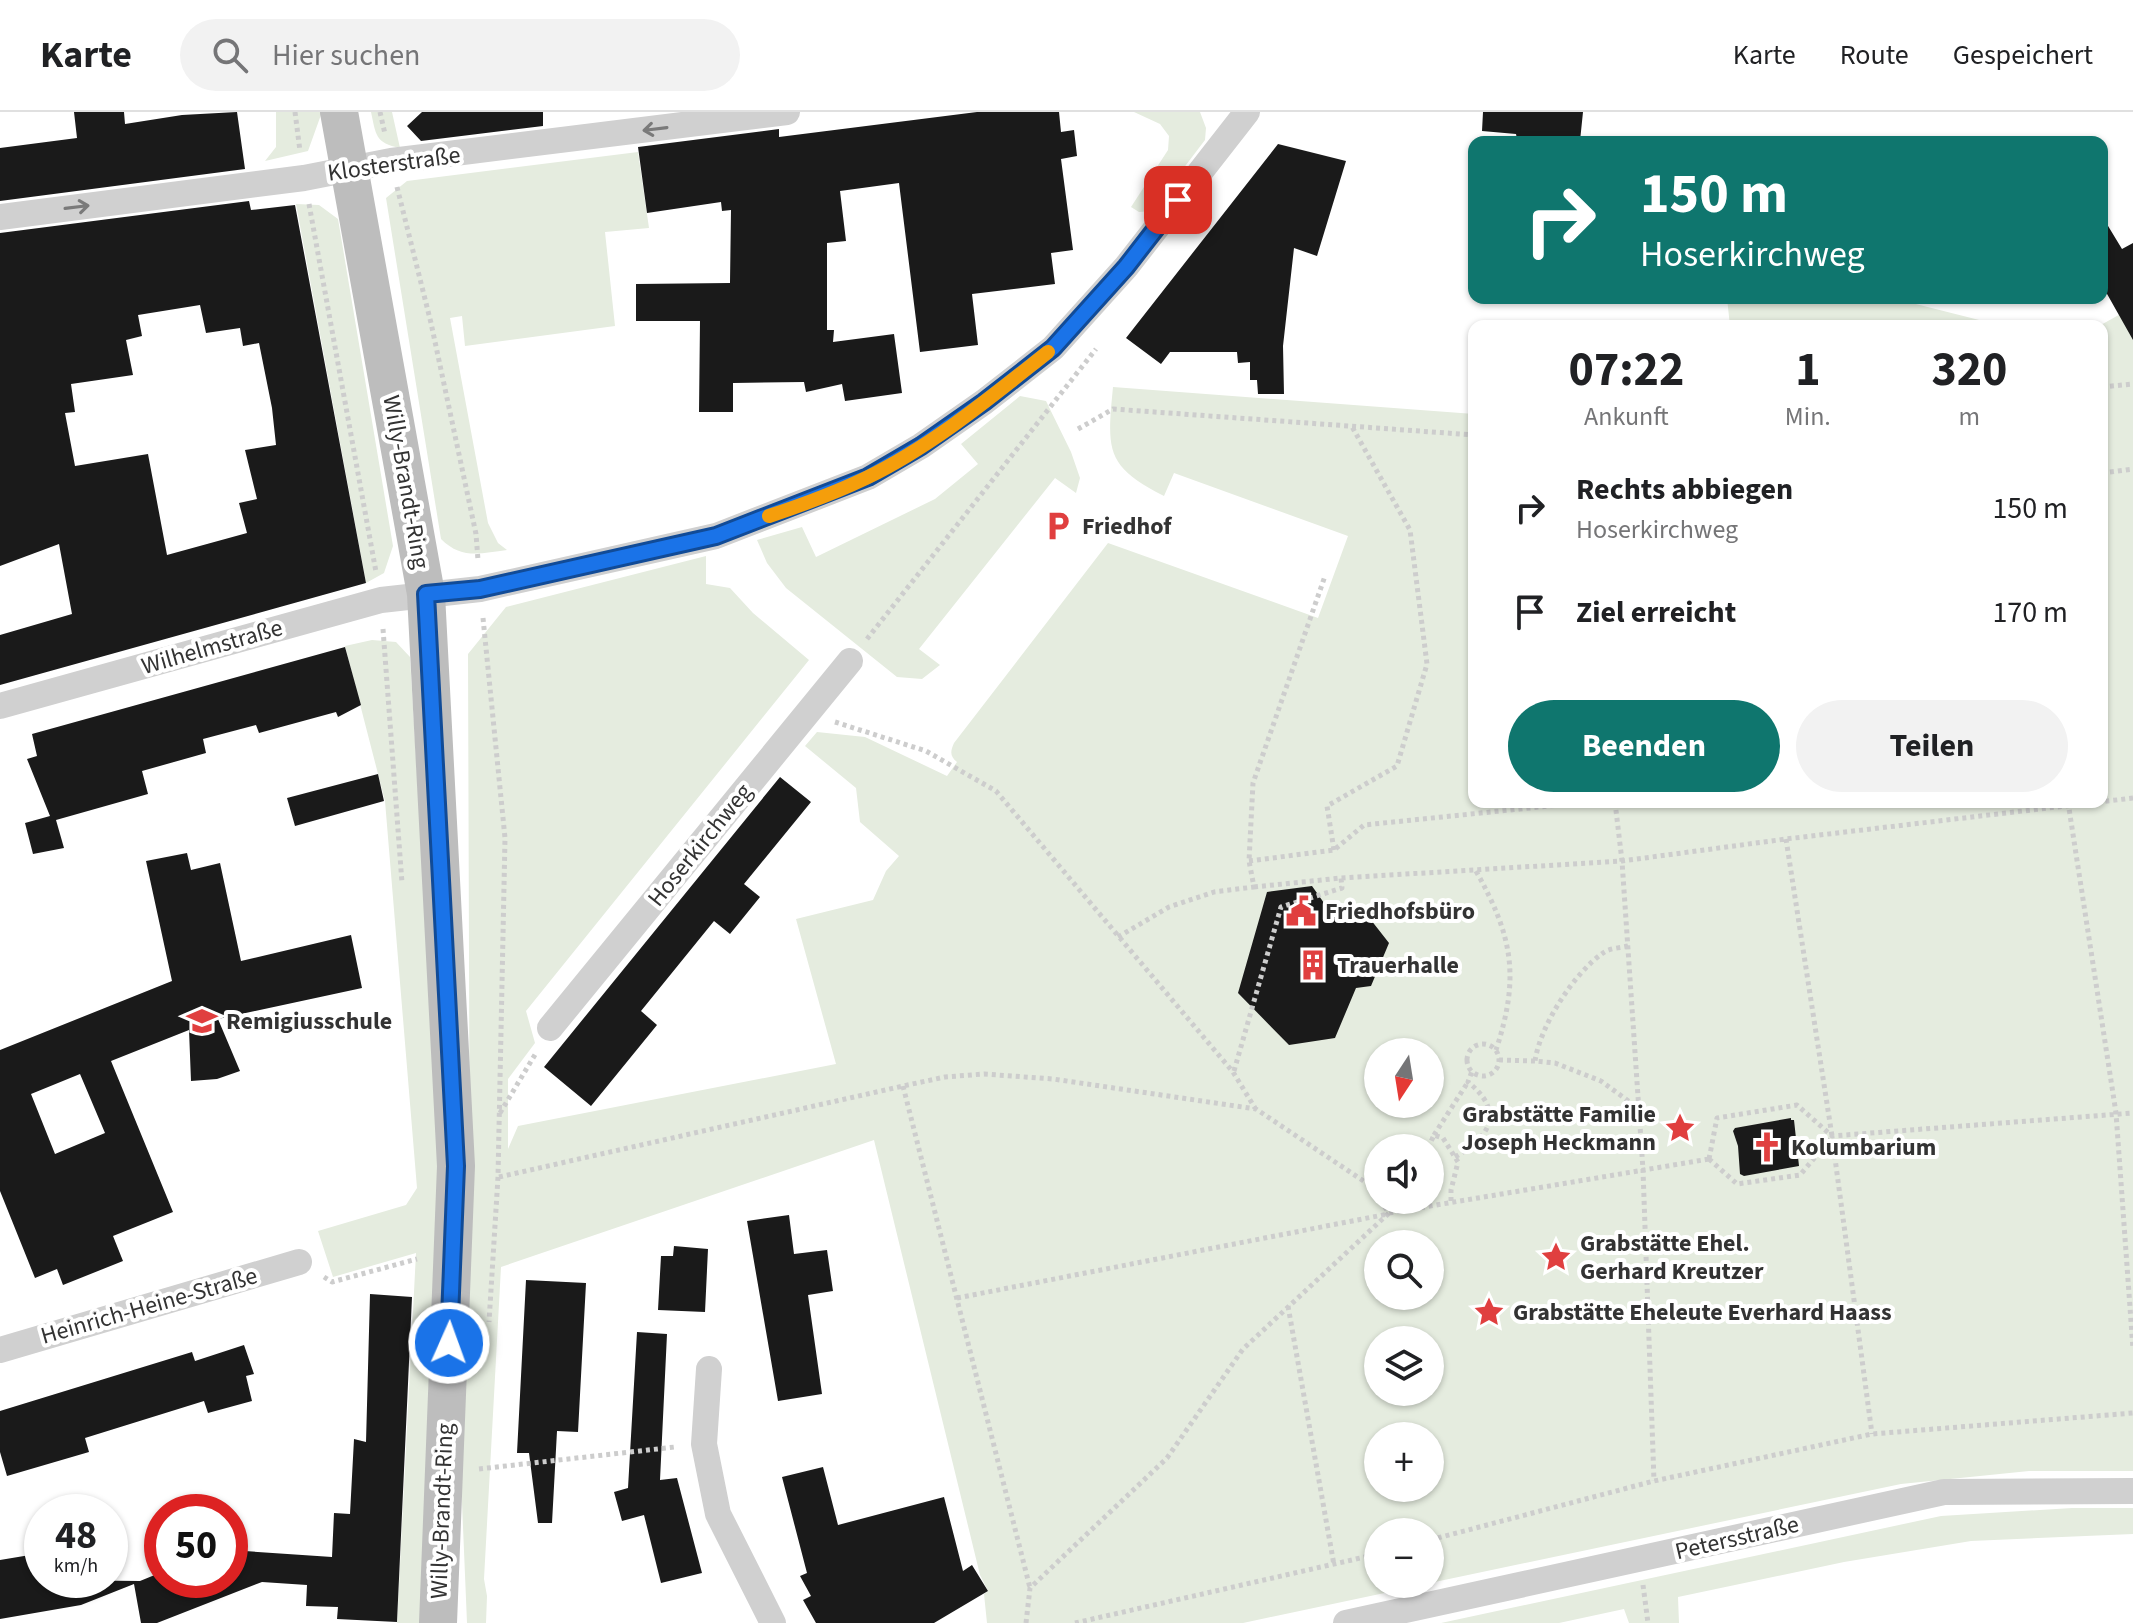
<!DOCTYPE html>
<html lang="de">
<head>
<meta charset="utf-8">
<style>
  :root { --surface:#fff; --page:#f2f2f2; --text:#202124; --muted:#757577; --line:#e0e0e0; --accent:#0f766e }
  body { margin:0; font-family:"Source Sans 3",sans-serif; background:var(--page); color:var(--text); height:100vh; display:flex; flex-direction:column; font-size:30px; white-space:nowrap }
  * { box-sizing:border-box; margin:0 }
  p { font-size:26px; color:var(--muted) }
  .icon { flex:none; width:44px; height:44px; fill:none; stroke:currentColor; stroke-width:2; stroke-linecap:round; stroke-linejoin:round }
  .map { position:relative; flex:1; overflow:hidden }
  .sheet { position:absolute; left:1468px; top:208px; width:640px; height:488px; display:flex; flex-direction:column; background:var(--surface); border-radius:16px; box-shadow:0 2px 6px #0004 }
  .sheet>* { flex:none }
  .hud { position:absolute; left:1468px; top:24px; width:640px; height:168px; border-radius:16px; box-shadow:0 2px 6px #0004; background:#0f766e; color:#fff; overflow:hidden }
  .needle { width:52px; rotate:192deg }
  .fabs { position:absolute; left:1364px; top:926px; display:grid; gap:16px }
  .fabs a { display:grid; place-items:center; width:80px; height:80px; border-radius:50%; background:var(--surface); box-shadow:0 2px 6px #0004; font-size:40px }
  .speed { position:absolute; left:24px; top:1382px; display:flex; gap:16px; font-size:40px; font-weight:700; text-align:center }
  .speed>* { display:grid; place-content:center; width:104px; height:104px; border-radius:50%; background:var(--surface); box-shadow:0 2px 6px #0004; line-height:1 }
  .speed small { font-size:20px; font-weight:400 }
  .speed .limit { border:12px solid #d22; background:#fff; color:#111 }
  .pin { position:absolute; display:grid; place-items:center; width:68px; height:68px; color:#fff; margin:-34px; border-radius:16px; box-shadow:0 4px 12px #0006 }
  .me { position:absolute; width:88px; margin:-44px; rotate:2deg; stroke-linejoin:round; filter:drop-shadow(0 0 6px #0008) }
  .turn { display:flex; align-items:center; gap:28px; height:168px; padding:0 40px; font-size:36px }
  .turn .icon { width:104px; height:104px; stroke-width:2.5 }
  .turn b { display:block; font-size:56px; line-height:68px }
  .eta { display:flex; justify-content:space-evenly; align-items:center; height:136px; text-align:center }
  .eta b { font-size:48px; font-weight:700; line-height:56px }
  .action { display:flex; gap:16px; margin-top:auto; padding:16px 40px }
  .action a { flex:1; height:92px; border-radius:48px; background:var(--accent); color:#fff; font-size:32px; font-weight:700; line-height:92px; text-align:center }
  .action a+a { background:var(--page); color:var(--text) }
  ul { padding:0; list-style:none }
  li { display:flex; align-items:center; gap:24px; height:104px; padding:0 40px }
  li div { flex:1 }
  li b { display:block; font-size:30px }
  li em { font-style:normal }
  header { display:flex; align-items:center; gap:48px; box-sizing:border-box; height:112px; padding:0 40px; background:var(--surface); border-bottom:2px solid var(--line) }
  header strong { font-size:38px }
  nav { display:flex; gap:44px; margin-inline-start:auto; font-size:28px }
  .search { width:560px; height:72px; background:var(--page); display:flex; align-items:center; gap:20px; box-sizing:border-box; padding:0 28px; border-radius:44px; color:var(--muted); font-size:30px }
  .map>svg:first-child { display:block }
  .green { fill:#e5ecdf; fill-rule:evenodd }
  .building { fill:#1a1a1a; fill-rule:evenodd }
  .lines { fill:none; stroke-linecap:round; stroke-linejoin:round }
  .path { stroke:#cdcdcd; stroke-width:5; stroke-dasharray:4 4; stroke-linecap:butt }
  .minor { stroke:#d0d0d0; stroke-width:26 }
  .secondary { stroke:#bdbdbd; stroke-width:38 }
  .oneway { stroke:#7a7a7a }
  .route-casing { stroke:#114b97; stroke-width:20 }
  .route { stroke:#1a73e8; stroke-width:14 }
  .slow { stroke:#f59e0b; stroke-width:14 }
  .labels { text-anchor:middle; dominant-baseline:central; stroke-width:8; stroke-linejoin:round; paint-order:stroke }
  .street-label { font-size:24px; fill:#333; stroke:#fff }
  .poi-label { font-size:24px; font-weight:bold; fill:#333; stroke:#fff; text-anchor:start }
</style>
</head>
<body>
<header>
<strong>Karte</strong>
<div class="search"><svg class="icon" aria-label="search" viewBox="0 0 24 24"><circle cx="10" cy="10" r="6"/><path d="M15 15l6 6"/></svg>Hier suchen</div>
<nav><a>Karte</a><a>Route</a><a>Gespeichert</a></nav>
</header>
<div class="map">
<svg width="2133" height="1511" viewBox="0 0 2133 1511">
  <rect width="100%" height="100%" fill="#fff"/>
  <!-- green -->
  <path class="green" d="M 276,0 L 322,0 L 308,39 L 265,49 L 276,35 Z
    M 371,0 L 392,0 L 400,36 C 375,31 376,23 371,0 Z
    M 1134,0 L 1200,0 L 1206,16 L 1205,28 L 1151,99 L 1139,100 L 1131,95 L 1168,38 L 1169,24 L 1160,12 Z
    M 638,40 L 649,116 L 605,120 L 615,214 L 465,234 L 462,204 L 450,206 L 488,411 L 498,431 L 507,438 C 481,441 462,448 441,427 L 386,86 L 407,69 Z
    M 296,92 L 319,93 L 338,107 L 393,434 L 384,461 L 366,471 Z
    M 1727,186 L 1892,186 L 1999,213 L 2031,208 L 2069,214 L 1730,214 Z
    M 2133,195 L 2133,1359 L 2029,1359 L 1901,1372 L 1430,1471 L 1430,1420 L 1378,1420 L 1378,1472 L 1427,1472 L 1243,1511 L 987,1511 L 984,1482 L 988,1479 L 980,1463 L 874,1028 L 501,1155 L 484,1467 L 487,1484 L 486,1511 L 467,1511 L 461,1367 L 470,1144 L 468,542 L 506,495 L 706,444 L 706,472 L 730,476 L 753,501 L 809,548 L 526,899 L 535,931 L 508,967 L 508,1037 L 518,1014 L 836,952 L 796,807 L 873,788 L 886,759 L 899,744 L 860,710 L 856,676 L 805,634 L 817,620 L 865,625 L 947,664 L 957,650 C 950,644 950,640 954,631 L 1108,431 L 1318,506 L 1348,424 L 1174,361 L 1164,384 C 1105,354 1107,338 1113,275 L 1474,302 L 1474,690 L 2102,690 L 2102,214 L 2099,214 ZM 1378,940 L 1430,940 L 1430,992 L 1378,992 ZM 1378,1036 L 1430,1036 L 1430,1088 L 1378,1088 ZM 1378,1132 L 1430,1132 L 1430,1184 L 1378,1184 ZM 1378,1228 L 1430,1228 L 1430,1280 L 1378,1280 ZM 1378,1324 L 1430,1324 L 1430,1376 L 1378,1376 Z
    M 1020,284 L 1046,289 L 1071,340 L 1080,366 L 1076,381 L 1055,366 L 919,537 L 940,553 L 922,567 L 897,565 L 786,476 L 767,451 L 757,428 L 802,415 L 816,445 L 935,387 L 978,352 L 961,332 Z
    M 372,528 L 396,530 L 410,545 L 440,1050 L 422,1511 L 397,1511 L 416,1141 L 333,1165 L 318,1119 L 406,1093 L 417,1076 L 385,689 L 345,534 Z
    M 2072,1396 L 2133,1396 L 2133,1422 L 1971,1429 L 1844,1450 L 1678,1485 L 1679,1511 L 1629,1511 L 1624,1497 L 1559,1511 L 1441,1511 L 1941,1404 Z"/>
  <!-- building -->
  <path class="building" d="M 74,0 L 124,0 L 125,12 L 182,3 L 237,0 L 245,57 L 0,89 L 0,36 L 77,26 Z
    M 422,0 L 543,0 L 543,14 L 421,29 L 407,14 Z
    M 977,0 L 1059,0 L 1061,20 L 1074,18 L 1077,44 L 1061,47 L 1073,138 L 1051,141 L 1055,172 L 972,182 L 978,233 L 920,240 L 899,71 L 840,79 L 846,129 L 827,131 L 827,218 L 834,218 L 833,230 L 894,222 L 902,281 L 845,289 L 842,272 L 806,280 L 804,270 L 733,271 L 733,300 L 699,300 L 700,209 L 636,209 L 636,172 L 730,171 L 731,98 L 722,99 L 721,90 L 647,101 L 638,35 L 779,17 L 779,25 Z
    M 1483,0 L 1583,0 L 1580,29 L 1540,25 L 1539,30 L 1517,27 L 1516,22 L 1482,19 Z
    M 1278,32 L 1346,49 L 1317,144 L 1294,136 L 1283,234 L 1284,282 L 1258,282 L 1257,268 L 1250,268 L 1250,250 L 1238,251 L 1237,240 L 1170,240 L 1161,252 L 1126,226 Z
    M 249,89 L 251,98 L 295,93 L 366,471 L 0,573 L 0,523 L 72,502 L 59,432 L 0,454 L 0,121 ZM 200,193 L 206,221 L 240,216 L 243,234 L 259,231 L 272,296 L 276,333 L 245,338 L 257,387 L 239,391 L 247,421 L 167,443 L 148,342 L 75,354 L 65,301 L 75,300 L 71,272 L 133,263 L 126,228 L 142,224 L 138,203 Z
    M 2102,104 L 2122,137 L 2133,131 L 2133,228 L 2102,173 Z
    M 345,535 L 361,593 L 338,605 L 336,600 L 259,621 L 256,613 L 203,627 L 206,641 L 142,659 L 148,682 L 56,708 L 64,736 L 33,742 L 25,711 L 50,704 L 27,647 L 37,644 L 32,622 Z
    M 378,662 L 384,689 L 295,714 L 287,686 Z
    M 780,665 L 811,690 L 744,772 L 760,785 L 730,822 L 714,809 L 641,899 L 657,913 L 591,994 L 544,955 Z
    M 187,741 L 191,758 L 220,751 L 241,849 L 351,823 L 362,876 L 218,907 L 240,959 L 217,967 L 191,969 L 189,918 L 111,949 L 173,1100 L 113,1124 L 123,1149 L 63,1173 L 57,1157 L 35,1166 L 0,1079 L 0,938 L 172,869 L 146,749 ZM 80,962 L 105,1021 L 55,1042 L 31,982 Z
    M 1312,774 L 1329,798 L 1360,794 L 1389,831 L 1371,874 L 1356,876 L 1335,926 L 1289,933 L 1238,881 L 1267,780 Z
    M 1791,1006 L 1791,1008 L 1794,1008 L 1799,1054 L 1744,1064 L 1740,1062 L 1738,1034 L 1733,1019 L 1735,1016 Z
    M 789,1103 L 794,1142 L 827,1138 L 833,1179 L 808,1183 L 822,1282 L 778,1289 L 747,1109 Z
    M 674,1134 L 708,1137 L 705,1200 L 658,1198 L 661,1144 L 673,1144 Z
    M 526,1168 L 586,1171 L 578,1320 L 557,1319 L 552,1411 L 538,1411 L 529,1341 L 517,1341 Z
    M 370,1182 L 412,1185 L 397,1510 L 337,1507 L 338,1495 L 306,1494 L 307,1473 L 262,1470 L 157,1511 L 141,1511 L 134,1472 L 81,1493 L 0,1507 L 0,1448 L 42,1441 L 42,1468 L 140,1469 L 162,1460 L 162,1468 L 230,1468 L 230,1438 L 332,1445 L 334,1401 L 350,1402 L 354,1327 L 366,1330 Z
    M 637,1220 L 667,1222 L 660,1368 L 677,1366 L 702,1461 L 661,1471 L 644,1403 L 622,1409 L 614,1380 L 628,1376 Z
    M 244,1233 L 254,1262 L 246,1264 L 252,1289 L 208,1301 L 204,1289 L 85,1326 L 89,1340 L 7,1364 L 0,1340 L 0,1299 L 192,1240 L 195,1249 Z
    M 823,1355 L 838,1413 L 944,1385 L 963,1459 L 972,1453 L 988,1479 L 934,1511 L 816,1511 L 803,1488 L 811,1484 L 800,1464 L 807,1461 L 782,1365 Z"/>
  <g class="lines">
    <!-- path -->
    <path class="path" d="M 295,0 L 300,39
      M 380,0 L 385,22
      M 397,75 L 431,211 L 476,422 L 478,448
      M 309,92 L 376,460
      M 2102,275 L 2133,272
      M 1078,317 L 1113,297 L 1474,323
      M 2102,361 L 2133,357
      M 483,506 L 505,726 L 498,1065 L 489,1210
      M 383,517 L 402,771
      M 867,527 L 1096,237
      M 835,610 L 926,639 L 996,679 L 1233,960 L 1255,996
      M 1615,690 L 1622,749 L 1643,1058 L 1654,1369
      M 2068,690 L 2116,1001 L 2133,1237
      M 1786,727 L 1832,1024 L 1872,1322
      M 1334,738 L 1327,694 L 1397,654 L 1427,552 L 1410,418 L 1351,313
      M 1249,749 L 1334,738 L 1364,713 L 1588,690
      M 1476,759 C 1513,825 1520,865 1496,938
      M 1254,775 L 1341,766 L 1622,749 L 1786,727 L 2133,686
      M 1118,825 L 1169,795 L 1214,780 L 1254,775 L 1249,749 L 1253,671 L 1325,464
      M 1628,834 C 1620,836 1609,836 1603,841 C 1574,861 1540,914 1535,949 L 1555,951 L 1601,969 L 1638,996
      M1467 948a16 16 0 1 1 32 0a16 16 0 1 1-32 0Z
      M 1499,948 L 1535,949
      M 1234,959 L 1281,795 L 1342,776 L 1341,766
      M 903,974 L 1030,1476
      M 500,1001 L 536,941
      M 1434,1023 L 1468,970
      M 1428,1036 L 1434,1023 L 1443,1026 L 1458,1050 L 1451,1078 L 1451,1091
      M 1455,1045 C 1492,1024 1504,999 1468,970 L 1472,959
      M 1709,1047 L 1717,1006 L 1797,993 L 1832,1024 L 2133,1001
      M 1709,1047 L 1737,1072 L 1800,1063 L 1832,1025
      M 499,1065 L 903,974 L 945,965 L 984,962 L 1053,967 L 1256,997 L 1371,1074 L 1378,1084
      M 1380,1088 L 1389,1101 L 1709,1047
      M 324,1165 L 332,1170 L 417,1147
      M 957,1186 L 1388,1102
      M 1288,1194 L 1334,1453
      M 479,1357 L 675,1335
      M 1430,1428 L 1654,1369 L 1872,1322 L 2133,1301
      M 1643,1473 L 1648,1511
      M 1026,1511 L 1030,1476 L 1167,1346 L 1243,1237 L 1389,1101
      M 1075,1511 L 1378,1442"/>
    <!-- minor -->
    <path class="minor" d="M 0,105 L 304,66 L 391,49 L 787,0
      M 0,594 L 381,488 L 480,477 L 716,424 L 868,365 L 921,334 L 984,290 L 1053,236 L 1126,155 L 1247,0
      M 550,916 L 850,549
      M 0,1238 L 299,1150
      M 709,1257 L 704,1332 L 718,1402 L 773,1511
      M 1346,1511 L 1944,1380 L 2133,1379"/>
    <!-- secondary -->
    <path class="secondary" d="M 339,0 L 426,482 L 456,1054 L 438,1511"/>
  </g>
  <!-- one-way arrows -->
  <defs><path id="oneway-shaft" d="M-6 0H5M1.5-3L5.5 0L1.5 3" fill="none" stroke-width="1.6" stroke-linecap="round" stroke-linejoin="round" transform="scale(2)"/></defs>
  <g class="oneway">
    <use href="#oneway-shaft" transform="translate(655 17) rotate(173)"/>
    <use href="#oneway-shaft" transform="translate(77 95) rotate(-7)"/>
  </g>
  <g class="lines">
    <!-- route casing -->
    <g class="route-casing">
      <path id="route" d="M 449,1231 L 456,1054 L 426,482 L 480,477 L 716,424 L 868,365 L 921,334 L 984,290 L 1053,236 L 1126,155 L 1178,88"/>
    </g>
    <!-- route -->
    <use href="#route" class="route"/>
    <!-- slow -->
    <path class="slow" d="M 769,404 C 802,393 835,381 866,366 C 932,334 991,285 1048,240"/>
  </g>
  <!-- icons -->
  <defs>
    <g id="parking-bare" transform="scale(2.4)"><path d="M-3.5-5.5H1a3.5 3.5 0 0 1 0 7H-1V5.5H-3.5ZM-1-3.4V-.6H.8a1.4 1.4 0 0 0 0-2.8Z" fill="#e03f3f" stroke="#fff" stroke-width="2.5" paint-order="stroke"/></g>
    <g id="civic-bare" transform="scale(2.4)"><path d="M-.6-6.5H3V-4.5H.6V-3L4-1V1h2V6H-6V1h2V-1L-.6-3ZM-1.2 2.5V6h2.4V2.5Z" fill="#e03f3f" stroke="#fff" stroke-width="2.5" paint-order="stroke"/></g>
    <g id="building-bare" transform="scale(2.4)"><path d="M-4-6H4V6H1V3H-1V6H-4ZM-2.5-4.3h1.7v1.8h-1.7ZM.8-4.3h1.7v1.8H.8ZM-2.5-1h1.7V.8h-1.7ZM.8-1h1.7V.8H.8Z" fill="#e03f3f" stroke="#fff" stroke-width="2.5" paint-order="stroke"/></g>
    <g id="school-bare" transform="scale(2.4)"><path d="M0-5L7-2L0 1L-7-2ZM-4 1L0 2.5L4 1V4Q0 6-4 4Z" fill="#e03f3f" stroke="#fff" stroke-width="2.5" paint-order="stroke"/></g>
    <g id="sight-bare" transform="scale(2.4)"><path d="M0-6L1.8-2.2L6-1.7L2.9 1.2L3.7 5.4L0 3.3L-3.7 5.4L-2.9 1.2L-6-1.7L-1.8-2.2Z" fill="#e03f3f" stroke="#fff" stroke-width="2.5" paint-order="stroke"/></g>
    <g id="church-bare" transform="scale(2.4)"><path d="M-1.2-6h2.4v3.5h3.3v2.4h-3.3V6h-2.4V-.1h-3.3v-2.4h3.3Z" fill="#e03f3f" stroke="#fff" stroke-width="2.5" paint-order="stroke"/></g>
  </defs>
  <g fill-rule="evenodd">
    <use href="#parking-bare" x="1058" y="414"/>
    <use href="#civic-bare" x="1301" y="799"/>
    <use href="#building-bare" x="1313" y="853"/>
    <use href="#school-bare" x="202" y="909"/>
    <use href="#sight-bare" x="1680" y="1016"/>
    <use href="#church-bare" x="1767" y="1035"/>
    <use href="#sight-bare" x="1556" y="1145"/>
    <use href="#sight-bare" x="1489" y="1200"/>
  </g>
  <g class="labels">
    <!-- street labels -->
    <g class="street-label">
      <text transform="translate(394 52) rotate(-8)">Klosterstraße</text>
      <text transform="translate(406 370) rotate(80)">Willy-Brandt-Ring</text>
      <text transform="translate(212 535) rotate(-16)">Wilhelmstraße</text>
      <text transform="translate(700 733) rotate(-51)">Hoserkirchweg</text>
      <text transform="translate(149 1194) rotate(-16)">Heinrich-Heine-Straße</text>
      <text transform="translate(442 1399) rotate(-88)">Willy-Brandt-Ring</text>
      <text transform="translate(1737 1426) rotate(-13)">Petersstraße</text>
    </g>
    <!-- poi labels -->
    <g class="poi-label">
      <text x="1082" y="414">Friedhof</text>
      <text x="1325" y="799">Friedhofsbüro</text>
      <text x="1337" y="853">Trauerhalle</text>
      <text x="226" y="909">Remigiusschule</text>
      <text x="1656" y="1002" text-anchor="end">Grabstätte Familie<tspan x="1656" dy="28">Joseph Heckmann</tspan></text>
      <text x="1791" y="1035">Kolumbarium</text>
      <text x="1580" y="1131">Grabstätte Ehel.<tspan x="1580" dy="28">Gerhard Kreutzer</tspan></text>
      <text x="1513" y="1200">Grabstätte Eheleute Everhard Haass</text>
    </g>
  </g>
</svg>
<div class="fabs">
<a><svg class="needle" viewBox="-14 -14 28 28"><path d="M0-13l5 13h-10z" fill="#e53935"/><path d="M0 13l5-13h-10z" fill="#757577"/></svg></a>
<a><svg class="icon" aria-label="sound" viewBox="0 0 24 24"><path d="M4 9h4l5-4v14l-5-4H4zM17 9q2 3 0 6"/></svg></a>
<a><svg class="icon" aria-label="search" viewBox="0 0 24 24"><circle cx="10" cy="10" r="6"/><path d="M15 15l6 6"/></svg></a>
<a><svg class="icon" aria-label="layers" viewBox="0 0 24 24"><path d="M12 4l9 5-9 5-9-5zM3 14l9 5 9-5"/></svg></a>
<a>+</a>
<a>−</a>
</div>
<div class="speed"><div>48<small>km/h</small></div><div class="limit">50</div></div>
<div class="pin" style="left:1178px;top:88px;background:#d93025"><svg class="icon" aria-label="arrive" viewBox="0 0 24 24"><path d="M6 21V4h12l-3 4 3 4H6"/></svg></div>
<svg class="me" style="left:449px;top:1231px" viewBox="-20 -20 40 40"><circle r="17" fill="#1a73e8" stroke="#fff" stroke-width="3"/><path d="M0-11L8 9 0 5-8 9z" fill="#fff"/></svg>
<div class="hud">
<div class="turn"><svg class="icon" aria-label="right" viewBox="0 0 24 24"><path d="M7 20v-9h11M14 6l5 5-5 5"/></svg><div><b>150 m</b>Hoserkirchweg</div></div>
</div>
<section class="sheet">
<div class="eta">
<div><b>07:22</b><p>Ankunft</p></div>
<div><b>1</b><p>Min.</p></div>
<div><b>320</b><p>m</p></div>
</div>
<ul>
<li><svg class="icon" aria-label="right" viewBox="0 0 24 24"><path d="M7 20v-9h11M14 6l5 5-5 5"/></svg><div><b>Rechts abbiegen</b><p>Hoserkirchweg</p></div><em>150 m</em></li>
<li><svg class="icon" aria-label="arrive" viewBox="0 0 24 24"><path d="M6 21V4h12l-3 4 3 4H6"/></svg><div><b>Ziel erreicht</b></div><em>170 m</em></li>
</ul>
<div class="action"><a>Beenden</a><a>Teilen</a></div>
</section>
</div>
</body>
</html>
